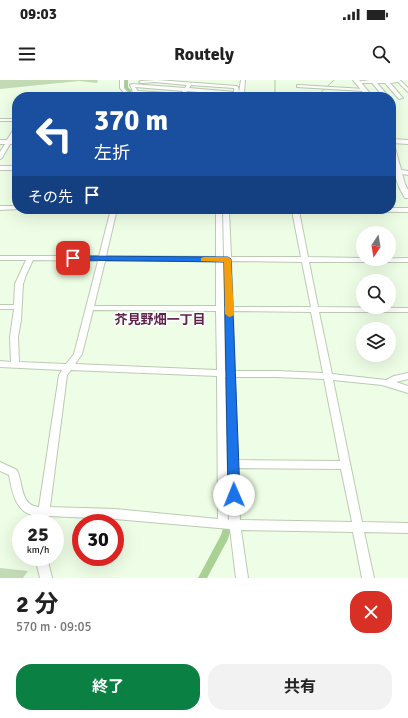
<!DOCTYPE html>
<html lang="ja">
<head>
<meta charset="utf-8">
<style>
  :root { --surface:#fff; --page:#f2f2f2; --text:#222; --muted:#767676; --accent:#0b8043 }
  body { margin:0; font-family:Signika,"Noto Sans JP",sans-serif; background:var(--page); color:var(--text); height:100vh; display:flex; flex-direction:column; font-size:15px; white-space:nowrap }
  * { box-sizing:border-box; margin:0 }
  p { font-size:13px; color:var(--muted) }
  .icon { flex:none; width:22px; height:22px; fill:none; stroke:currentColor; stroke-width:2; stroke-linecap:round; stroke-linejoin:round }
  .map { position:relative; height:498px; overflow:hidden }
  .drawer { display:flex; flex-direction:column; background:var(--surface); flex:1 }
  .drawer>* { flex:none }
  .hud { position:absolute; left:12px; top:12px; width:384px; height:122px; border-radius:16px; box-shadow:0 4px 16px #0002; background:#1a4fa0; color:#fff; overflow:hidden }
  .needle { width:26px; rotate:192deg }
  .fabs { position:absolute; left:356px; top:146px; display:grid; gap:8px }
  .fabs a { display:grid; place-items:center; width:40px; height:40px; border-radius:50%; background:var(--surface); box-shadow:0 4px 16px #0002; font-size:20px }
  .speed { position:absolute; left:12px; top:434px; display:flex; gap:8px; font-size:20px; font-weight:700; text-align:center }
  .speed>* { display:grid; place-content:center; width:52px; height:52px; border-radius:50%; background:var(--surface); box-shadow:0 4px 16px #0002; line-height:1 }
  .speed small { font-size:10px; font-weight:400 }
  .speed .limit { border:6px solid #d22; background:#fff; color:#111 }
  .pin { position:absolute; display:grid; place-items:center; width:34px; height:34px; color:#fff; margin:-17px; border-radius:8px; box-shadow:0 2px 6px #0006 }
  .me { position:absolute; width:44px; margin:-22px; rotate:359deg; stroke-linejoin:round; filter:drop-shadow(0 0 3px #0008) }
  .turn { display:flex; align-items:center; gap:14px; height:84px; padding:0 16px; font-size:18px }
  .turn .icon { width:52px; height:52px; stroke-width:2.5 }
  .turn b { display:block; font-size:28px; line-height:34px }
  .then { display:flex; align-items:center; height:38px; padding:0 16px; background:#0003; gap:8px; font-size:15px }
  .round { display:grid; place-items:center; flex:none; width:42px; height:42px; border-radius:16px; background:var(--page) }
  .overview { display:flex; align-items:center; justify-content:space-between; height:68px; padding:0 16px }
  h1 { font-size:24px; font-weight:700; line-height:30px }
  .action { display:flex; gap:8px; margin-top:auto; padding:8px 16px }
  .action a { flex:1; height:46px; border-radius:16px; background:var(--accent); color:#fff; font-size:16px; font-weight:700; line-height:46px; text-align:center }
  .action a+a { background:var(--page); color:var(--text) }
  .status { display:flex; justify-content:space-between; align-items:center; height:28px; padding:0 20px; background:var(--surface); direction:ltr }
  .status svg { height:11px; fill:currentColor }
  header { display:flex; justify-content:space-between; align-items:center; height:52px; padding:0 16px; background:var(--surface); font-size:18px; font-weight:700 }
  .map>svg:first-child { display:block }
  .green { fill:#c2dbb5 }
  .lines { fill:none; stroke-linecap:round; stroke-linejoin:round }
  .stream { stroke:#a9d193; stroke-width:1 }
  .canal { fill:#a9d193; fill-rule:evenodd }
  .minor-casing { stroke:#bccab4; stroke-width:2 }
  .major-casing { stroke:#bccab4; stroke-width:2 }
  .minor { fill:#fff; fill-rule:evenodd }
  .major { fill:#fff; fill-rule:evenodd }
  .route { fill:#1a73e8; stroke:#114b97 }
  .slow { fill:#f59e0b }
  .labels { text-anchor:middle; dominant-baseline:central; stroke-width:3; stroke-linejoin:round; paint-order:stroke }
  .neighbourhood-label { font-size:13px; font-weight:bold; fill:#5f2349; stroke:#fff }
</style>
</head>
<body>
<div class="status"><b>09:03</b><svg viewBox="0 0 49 12"><path d="M0 12V9h3v3zM5 12V6h3v6zM10 12V3h3v9zM15 12V0h3v12zM26 1h20v11H26zM47 4h2v5h-2z"/></svg></div>
<header><svg class="icon" aria-label="menu" viewBox="0 0 24 24"><path d="M4 6h16M4 12h16M4 18h16"/></svg>Routely<svg class="icon" aria-label="search" viewBox="0 0 24 24"><circle cx="10" cy="10" r="6"/><path d="M15 15l6 6"/></svg></header>
<div class="map">
<svg width="408" height="498" viewBox="0 0 408 498">
  <rect width="100%" height="100%" fill="#eefee6"/>
  <!-- green -->
  <path class="green" d="M 0,0 L 98,0 L 97,3 L 79,1 L 0,9 Z
    M 0,488 L 28,491 L 23,498 L 0,498 Z"/>
  <g class="lines">
    <!-- stream -->
    <path class="stream" d="M 275,0 L 275,17
      M 316,17 L 334,0"/>
    <!-- canal -->
    <path class="canal" d="M 124,0 L 128,0 L 128,7 L 137,17 L 133,17 L 124,7 Z
      M 220,129 L 224,129 L 227,185 L 224,187 L 221,185 Z
      M 229,438 L 232,439 L 233,442 L 228,459 L 207,498 L 198,498 L 221,455 L 226,439 Z"/>
    <!-- minor casing -->
    <g class="minor-casing">
      <path id="minor" d="M 120,0 L 124,0 L 124,8 L 132,17 L 34,17 L 36,16 L 126,15 L 120,8 Z
        M 157,0 L 236,6 L 238,7 L 239,12 L 241,0 L 245,0 L 244,13 L 313,16 L 315,17 L 241,16 L 238,15 L 238,17 L 234,17 L 234,15 L 187,11 L 185,14 L 203,16 L 205,17 L 179,17 L 133,13 L 131,12 L 133,11 L 130,5 L 132,4 L 185,8 L 187,5 L 154,2 L 141,3 L 139,2 L 141,1 ZM 191,5 L 234,8 L 234,12 L 189,8 ZM 135,7 L 183,11 L 181,14 L 138,11 Z
        M 370,0 L 400,0 L 408,8 L 408,12 L 398,2 L 390,3 L 403,18 L 399,19 L 385,3 L 377,3 L 389,17 L 368,17 L 370,16 L 383,16 L 372,3 L 358,3 L 356,2 Z
        M 299,5 L 364,9 L 366,10 L 364,11 L 297,7 L 297,5 Z
        M 0,39 L 17,39 L 17,41 L 0,41 Z
        M 15,47 L 17,47 L 17,52 L 12,60 L 17,60 L 17,64 L 10,64 L 2,78 L 0,79 L 0,72 L 5,64 L 0,64 L 0,60 L 7,60 Z
        M 391,59 L 408,60 L 408,64 L 391,63 Z
        M 0,86 L 17,86 L 17,90 L 0,90 Z
        M 391,88 L 408,91 L 408,95 L 391,92 Z
        M 0,126 L 17,126 L 17,129 L 19,129 L 0,130 Z
        M 391,128 L 408,128 L 408,132 L 299,131 L 308,177 L 363,178 L 363,179 L 408,178 L 408,182 L 309,182 L 318,227 L 408,228 L 408,232 L 319,232 L 332,294 L 386,300 L 394,296 L 408,293 L 408,299 L 396,302 L 408,306 L 408,313 L 382,305 L 333,300 L 362,442 L 408,443 L 408,453 L 364,452 L 374,498 L 362,498 L 353,452 L 241,450 L 248,498 L 236,498 L 230,449 L 115,439 L 48,436 L 47,443 L 37,443 L 38,436 C 16,435 12,412 9,395 L 0,391 L 0,382 L 17,390 C 23,402 20,426 39,427 L 59,295 L 62,290 L 0,287 L 0,281 L 11,282 L 10,257 L 14,229 L 0,229 L 0,225 L 14,225 L 15,204 L 26,180 L 0,180 L 0,176 L 99,176 L 111,129 L 117,129 L 106,176 L 216,177 L 216,129 ZM 222,131 L 223,131 L 224,177 L 223,177 ZM 229,131 L 292,131 L 301,177 L 231,177 ZM 33,180 L 98,181 L 74,274 L 66,284 L 19,282 L 18,257 L 21,240 L 23,204 L 26,195 ZM 105,181 L 216,181 L 216,226 L 94,226 ZM 223,181 L 224,181 L 225,226 L 224,226 ZM 231,181 L 302,182 L 311,227 L 233,227 ZM 93,230 L 216,231 L 217,290 L 75,284 L 82,274 ZM 224,231 L 225,231 L 226,291 L 225,291 ZM 233,231 L 311,232 L 323,293 L 276,291 L 235,291 ZM 71,290 L 217,296 L 218,439 L 115,429 L 50,427 L 67,295 ZM 225,297 L 226,297 L 229,440 L 228,440 ZM 235,297 L 276,297 L 324,299 L 340,381 L 238,380 ZM 238,388 L 341,389 L 352,442 L 240,440 Z
        M 35,477 L 47,477 L 52,498 L 40,498 Z"/>
    </g>
    <!-- major casing -->
    <g class="major-casing">
      <path id="major" d="M 353,0 L 359,0 L 373,17 L 367,17 Z
        M 391,62 L 394,64 L 405,104 L 408,110 L 408,118 L 405,118 C 394,101 391,82 391,62 Z"/>
    </g>
    <!-- minor -->
    <use href="#minor" class="minor"/>
    <!-- major -->
    <use href="#major" class="major"/>
  </g>
  <!-- route -->
  <path class="route" d="M 73,176 L 228,177 L 231,179 L 240,415 L 238,418 L 234,420 L 230,418 L 228,415 L 224,182 L 70,180 L 70,177 Z"/>
  <!-- slow -->
  <path class="slow" d="M 204,177 L 228,177 L 231,179 L 234,234 L 233,236 L 229,237 L 225,234 L 224,182 L 201,181 L 201,178 Z"/>
  <g class="labels">
    <!-- neighbourhood labels -->
    <g class="neighbourhood-label">
      <text x="160" y="240">芥見野畑一丁目</text>
    </g>
  </g>
</svg>
<div class="fabs">
<a><svg class="needle" viewBox="-14 -14 28 28"><path d="M0-13l5 13h-10z" fill="#e53935"/><path d="M0 13l5-13h-10z" fill="#767676"/></svg></a>
<a><svg class="icon" aria-label="search" viewBox="0 0 24 24"><circle cx="10" cy="10" r="6"/><path d="M15 15l6 6"/></svg></a>
<a><svg class="icon" aria-label="layers" viewBox="0 0 24 24"><path d="M12 4l9 5-9 5-9-5zM3 14l9 5 9-5"/></svg></a>
</div>
<div class="speed"><div>25<small>km/h</small></div><div class="limit">30</div></div>
<div class="pin" style="left:73px;top:178px;background:#d93025"><svg class="icon" aria-label="arrive" viewBox="0 0 24 24"><path d="M6 21V4h12l-3 4 3 4H6"/></svg></div>
<svg class="me" style="left:234px;top:415px" viewBox="-20 -20 40 40"><circle r="19" fill="#fff"/><path d="M0-13L10 11 0 6-10 11z" fill="#1a73e8"/></svg>
<div class="hud">
<div class="turn"><svg class="icon" aria-label="left" viewBox="0 0 24 24"><path d="M17 20v-9H6M10 6l-5 5 5 5"/></svg><div><b>370 m</b>左折</div></div>
<div class="then">その先<svg class="icon" aria-label="arrive" viewBox="0 0 24 24"><path d="M6 21V4h12l-3 4 3 4H6"/></svg></div>
</div>
</div>
<section class="drawer">
<div class="overview"><div><h1>2 分</h1><p>570 m · 09:05</p></div><a class="round" style="background:#d93025;color:#fff"><svg class="icon" aria-label="close" viewBox="0 0 24 24"><path d="M6 6l12 12M18 6L6 18"/></svg></a></div>
<div class="action"><a>終了</a><a>共有</a></div>
</section>
</body>
</html>
